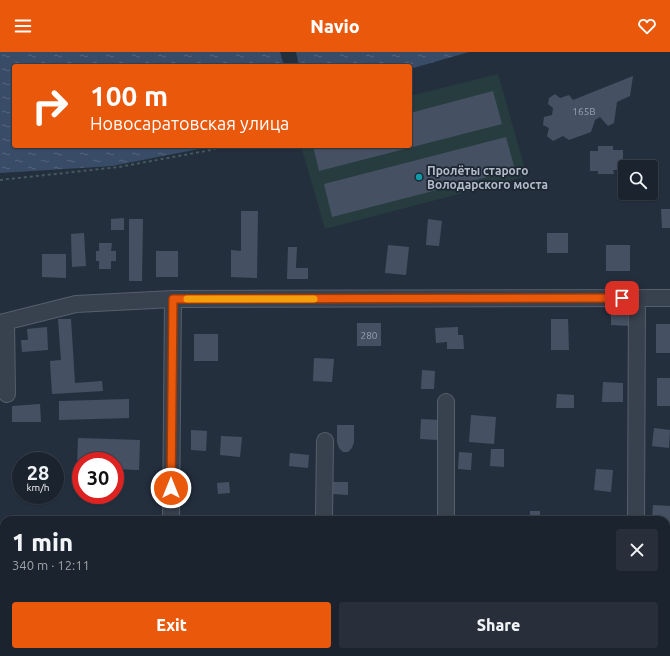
<!DOCTYPE html>
<html lang="en">
<head>
<meta charset="utf-8">
<style>
  :root { --surface:#1b232e; --page:#282f3a; --text:#f1f3f6; --muted:#a0a4aa; --line:#39404a; --accent:#ea580c }
  body { margin:0; font-family:Ubuntu,sans-serif; background:var(--page); color:var(--text); height:100vh; display:flex; flex-direction:column; font-size:15px; white-space:nowrap }
  * { box-sizing:border-box; margin:0 }
  p { font-size:13px; color:var(--muted) }
  .icon { flex:none; width:22px; height:22px; fill:none; stroke:currentColor; stroke-width:2; stroke-linecap:round; stroke-linejoin:round }
  .map { position:relative; flex:1; overflow:hidden }
  .drawer { position:absolute; left:0px; top:464px; width:670px; height:140px; display:flex; flex-direction:column; background:var(--surface); border-radius:12px 12px 0 0; box-shadow:0 1px 3px #0004,0 0 0 1px var(--line) }
  .drawer>* { flex:none }
  .guide { position:absolute; left:12px; top:12px; width:400px; height:84px; border-radius:4px; box-shadow:0 1px 3px #0004,0 0 0 1px var(--line); background:#ea580c; color:#fff; overflow:hidden }
  .fabs { position:absolute; left:618px; top:108px; display:grid; gap:8px }
  .fabs a { display:grid; place-items:center; width:40px; height:40px; border-radius:4px; background:var(--surface); box-shadow:0 1px 3px #0004,0 0 0 1px var(--line); font-size:20px }
  .speed { position:absolute; left:12px; top:400px; display:flex; gap:8px; font-size:20px; font-weight:700; text-align:center }
  .speed>* { display:grid; place-content:center; width:52px; height:52px; border-radius:50%; background:var(--surface); box-shadow:0 1px 3px #0004,0 0 0 1px var(--line); line-height:1 }
  .speed small { font-size:10px; font-weight:400 }
  .speed .limit { border:6px solid #d22; background:#fff; color:#111 }
  .pin { position:absolute; display:grid; place-items:center; width:34px; height:34px; color:#fff; margin:-17px; border-radius:8px; box-shadow:0 2px 6px #0006 }
  .me { position:absolute; width:44px; margin:-22px; rotate:0deg; stroke-linejoin:round; filter:drop-shadow(0 0 3px #0008) }
  .turn { display:flex; align-items:center; gap:14px; height:84px; padding:0 12px; font-size:18px }
  .turn .icon { width:52px; height:52px; stroke-width:2.5 }
  .turn b { display:block; font-size:28px; line-height:34px }
  .round { display:grid; place-items:center; flex:none; width:42px; height:42px; border-radius:4px; background:var(--page) }
  .head { display:flex; align-items:center; justify-content:space-between; height:68px; padding:0 12px }
  h1 { font-size:24px; font-weight:800; line-height:30px }
  .button { display:flex; gap:8px; margin-top:auto; padding:8px 12px }
  .button a { flex:1; height:46px; border-radius:4px; background:var(--accent); color:#fff; font-size:16px; font-weight:800; line-height:46px; text-align:center }
  .button a+a { background:var(--page); color:var(--text) }
  header { display:flex; justify-content:space-between; align-items:center; height:52px; padding:0 12px; background:var(--accent); color:#fff; font-size:18px; font-weight:800 }
  .map>svg:first-child { display:block }
  .green { fill:#263c3f }
  .water { fill:url(#water-ripples) }
  .pier { fill:#242f3e }
  .building { fill:#455162 }
  .lines { fill:none; stroke-linecap:round; stroke-linejoin:round }
  .minor-casing { stroke:#565f6c; stroke-width:18 }
  .path { stroke:#44595c; stroke-width:2; stroke-dasharray:3 3; stroke-linecap:butt }
  .minor { stroke:#38414e; stroke-width:16 }
  .route-casing { stroke:#983908; stroke-width:10 }
  .route { stroke:#ea580c; stroke-width:7 }
  .slow { stroke:#f59e0b; stroke-width:7 }
  .culture-dot { fill:#0f9aa8; stroke:#1d2633; stroke-width:1.5 }
  .labels { text-anchor:middle; dominant-baseline:central; stroke-width:3.5; stroke-linejoin:round; paint-order:stroke }
  .number-label { font-size:10px; fill:#98a1af }
  .poi-label { font-size:12px; font-weight:bold; fill:#b4bcc9; stroke:#1d2633; text-anchor:start }
</style>
</head>
<body>
<header><svg class="icon" aria-label="menu" viewBox="0 0 24 24"><path d="M4 6h16M4 12h16M4 18h16"/></svg>Navio<svg class="icon" aria-label="heart" viewBox="0 0 24 24"><path d="M12 20l-8-8c-3-5 5-10 8-4 3-6 11-1 8 4z"/></svg></header>
<div class="map">
<svg width="670" height="604" viewBox="0 0 670 604">
  <defs>
    <pattern id="water-ripples" width="26" height="14" patternUnits="userSpaceOnUse"><rect width="26" height="14" fill="#394c67"/><path d="M2 4q2-2 4 0t4 0M15 11q2-2 4 0t4 0" fill="none" stroke="#53647b"/></pattern>
  </defs>
  <rect width="100%" height="100%" fill="#242f3e"/>
  <!-- green -->
  <path class="green" d="M 498,22 L 527,124 L 325,177 L 301,94 L 410,94 L 410,44 Z"/>
  <!-- water -->
  <path class="water" d="M 0,0 L 469,0 L 410,17 L 410,14 L 14,14 L 14,94 L 214,94 L 112,114 L 0,121 Z"/>
  <!-- pier -->
  <path class="pier" d="M 280,0 L 296,0 L 299,14 L 284,14 Z"/>
  <!-- building -->
  <path class="building" d="M 633,24 L 630,44 L 617,50 L 614,71 L 608,74 L 600,65 L 595,68 L 591,80 L 569,88 L 563,84 L 553,89 L 547,84 L 549,76 L 543,73 L 544,65 L 552,63 L 553,56 L 548,52 L 549,46 L 555,42 L 560,46 L 569,43 L 573,48 Z
    M 493,39 L 502,72 L 319,119 L 313,94 L 410,94 L 410,61 Z
    M 506,85 L 515,118 L 332,165 L 324,132 Z
    M 598,94 L 613,94 L 613,98 L 623,98 L 623,118 L 613,118 L 614,122 L 598,122 L 598,119 L 590,119 L 590,99 L 598,99 Z
    M 661,157 L 670,157 L 670,176 L 662,176 Z
    M 241,159 L 258,159 L 257,226 L 231,225 L 231,198 L 241,199 Z
    M 124,166 L 124,178 L 111,178 L 111,167 Z
    M 129,167 L 143,167 L 142,229 L 129,229 Z
    M 428,167 L 442,169 L 439,194 L 426,193 Z
    M 84,181 L 86,214 L 72,215 L 71,182 Z
    M 547,181 L 568,181 L 568,201 L 547,201 Z
    M 99,191 L 112,191 L 111,199 L 116,199 L 116,209 L 111,209 L 111,217 L 99,217 L 99,209 L 96,209 L 96,199 L 99,199 Z
    M 388,193 L 409,195 L 406,223 L 385,221 Z
    M 606,193 L 630,193 L 630,219 L 606,219 Z
    M 288,195 L 297,195 L 296,216 L 308,216 L 308,227 L 287,227 Z
    M 156,199 L 178,199 L 178,225 L 156,225 Z
    M 42,202 L 66,202 L 66,226 L 42,225 Z
    M 611,255 L 630,255 L 630,274 L 611,273 Z
    M 58,267 L 71,267 L 75,331 L 102,329 L 103,339 L 52,342 L 50,309 L 61,308 Z
    M 551,267 L 568,267 L 569,298 L 551,298 Z
    M 357,271 L 381,271 L 381,294 L 357,294 Z
    M 656,272 L 670,272 L 670,301 L 656,301 Z
    M 47,275 L 48,298 L 22,300 L 21,288 L 28,288 L 27,277 Z
    M 458,275 L 458,283 L 463,283 L 464,297 L 447,297 L 447,290 L 436,291 L 435,276 Z
    M 194,282 L 218,282 L 218,309 L 194,309 Z
    M 314,306 L 334,307 L 332,330 L 313,329 Z
    M 422,318 L 435,319 L 434,337 L 421,337 Z
    M 657,326 L 670,326 L 670,354 L 657,354 Z
    M 603,330 L 623,331 L 623,350 L 602,350 Z
    M 557,342 L 574,343 L 574,356 L 556,356 Z
    M 129,347 L 129,366 L 59,368 L 59,349 Z
    M 40,352 L 41,370 L 12,370 L 12,354 Z
    M 471,363 L 496,365 L 494,392 L 469,390 Z
    M 421,367 L 439,368 L 438,388 L 420,387 Z
    M 337,373 L 354,373 L 354,390 L 352,396 L 348,400 L 343,400 L 339,396 L 337,390 Z
    M 654,376 L 670,378 L 669,396 L 652,394 Z
    M 191,378 L 207,379 L 206,399 L 191,398 Z
    M 221,384 L 242,385 L 240,405 L 220,403 Z
    M 78,386 L 140,388 L 139,418 L 115,417 L 115,409 L 81,409 L 81,416 L 77,416 Z
    M 491,397 L 504,397 L 504,415 L 490,414 Z
    M 459,400 L 472,401 L 471,418 L 458,417 Z
    M 290,401 L 309,403 L 308,416 L 289,414 Z
    M 596,417 L 613,418 L 611,440 L 594,438 Z
    M 229,430 L 230,441 L 218,442 L 217,431 Z
    M 333,430 L 348,430 L 348,443 L 333,442 Z
    M 653,453 L 670,454 L 670,480 L 666,480 L 666,468 L 652,468 Z
    M 530,459 L 540,459 L 540,465 L 549,464 L 549,468 L 525,468 L 525,465 L 530,465 Z
    M 669,576 L 670,576 L 670,595 L 666,594 Z
    M 64,600 L 90,600 L 90,604 L 64,604 Z
    M 191,600 L 221,600 L 222,604 L 191,604 Z
    M 344,600 L 381,600 L 381,601 L 344,602 Z
    M 440,600 L 468,600 L 468,604 L 440,604 Z"/>
  <g class="lines">
    <!-- minor casing -->
    <g class="minor-casing">
      <path id="minor" d="M 6,270 L 7,342
        M 0,271 L 76,252 L 173,247 L 670,246
        M 171,468 L 173,247
        M 324,468 L 325,389
        M 446,468 L 446,350
        M 636,468 L 637,246
        M 666,529 L 670,529
        M 168,604 L 168,600
        M 634,604 L 634,600"/>
    </g>
    <!-- path -->
    <path class="path" d="M 0,128 L 119,115 L 211,98 L 222,94"/>
    <!-- minor -->
    <use href="#minor" class="minor"/>
  </g>
  <g class="lines">
    <!-- route casing -->
    <g class="route-casing">
      <path id="route" d="M 171,436 L 173,247 L 622,246"/>
    </g>
    <!-- route -->
    <use href="#route" class="route"/>
    <!-- slow -->
    <path class="slow" d="M 187,247 L 314,247"/>
  </g>
  <!-- markers -->
  <circle class="culture-dot" cx="419" cy="125" r="4"/>
  <g class="labels">
    <!-- number labels -->
    <g class="number-label">
      <text x="584" y="59">165В</text>
      <text x="369" y="283">280</text>
    </g>
    <!-- poi labels -->
    <g class="poi-label">
      <text x="427" y="118">Пролёты старого<tspan x="427" dy="14">Володарского моста</tspan></text>
    </g>
  </g>
</svg>
<div class="fabs">
<a><svg class="icon" aria-label="search" viewBox="0 0 24 24"><circle cx="10" cy="10" r="6"/><path d="M15 15l6 6"/></svg></a>
</div>
<div class="speed"><div>28<small>km/h</small></div><div class="limit">30</div></div>
<div class="pin" style="left:622px;top:246px;background:#d93025"><svg class="icon" aria-label="arrive" viewBox="0 0 24 24"><path d="M6 21V4h12l-3 4 3 4H6"/></svg></div>
<svg class="me" style="left:171px;top:436px" viewBox="-20 -20 40 40"><circle r="17" fill="#ea580c" stroke="#fff" stroke-width="3"/><path d="M0-11L8 9 0 5-8 9z" fill="#fff"/></svg>
<div class="guide">
<div class="turn"><svg class="icon" aria-label="right" viewBox="0 0 24 24"><path d="M7 20v-9h11M14 6l5 5-5 5"/></svg><div><b>100 m</b>Новосаратовская улица</div></div>
</div>
<section class="drawer">
<div class="head"><div><h1>1 min</h1><p>340 m · 12:11</p></div><a class="round"><svg class="icon" aria-label="close" viewBox="0 0 24 24"><path d="M6 6l12 12M18 6L6 18"/></svg></a></div>
<div class="button"><a>Exit</a><a>Share</a></div>
</section>
</div>
</body>
</html>
